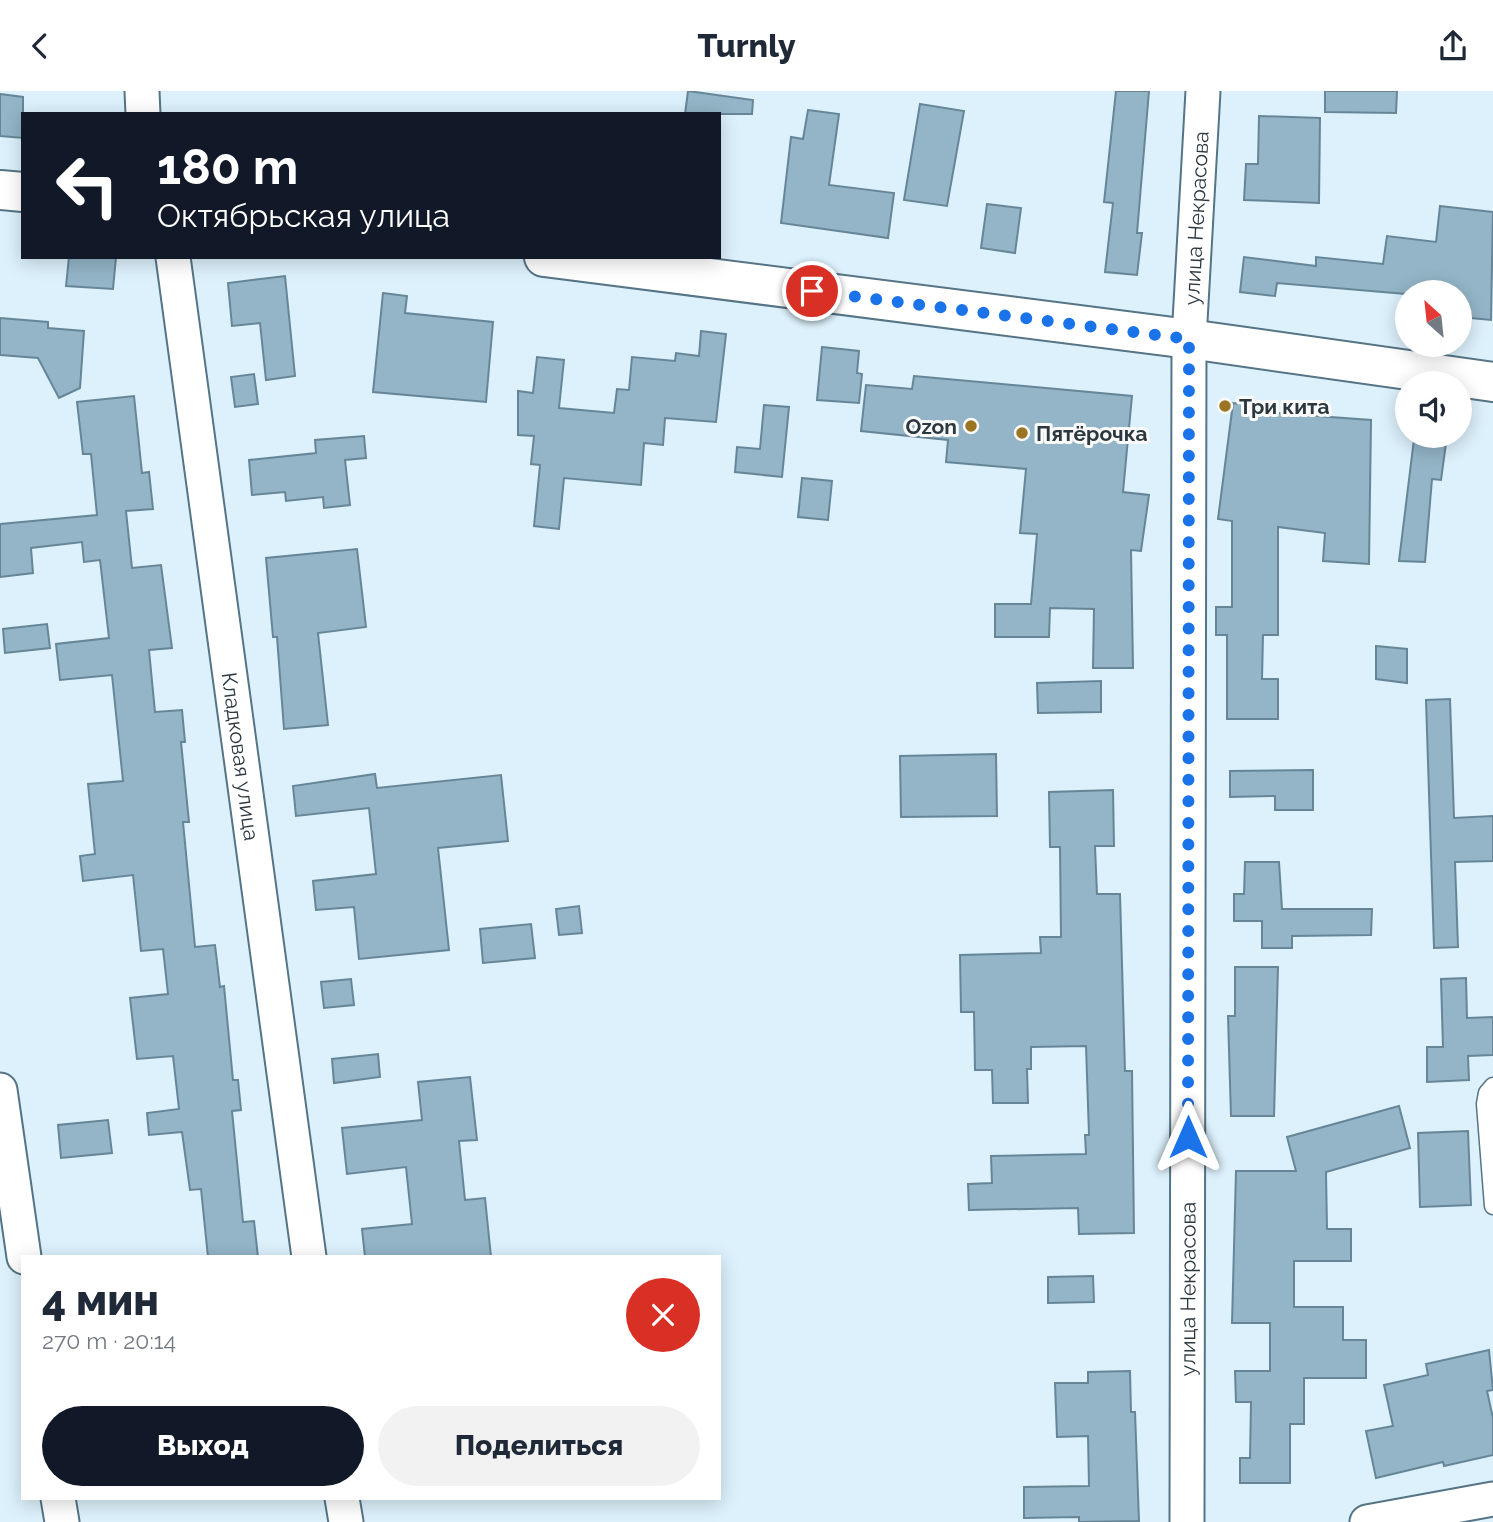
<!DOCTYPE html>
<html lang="ru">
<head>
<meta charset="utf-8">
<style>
  :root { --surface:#fff; --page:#f2f2f3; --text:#1f2937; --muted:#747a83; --accent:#111827 }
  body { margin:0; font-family:Raleway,sans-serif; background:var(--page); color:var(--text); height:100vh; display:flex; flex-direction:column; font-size:26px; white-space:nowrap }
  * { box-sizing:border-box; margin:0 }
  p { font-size:23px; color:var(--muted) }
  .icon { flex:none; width:38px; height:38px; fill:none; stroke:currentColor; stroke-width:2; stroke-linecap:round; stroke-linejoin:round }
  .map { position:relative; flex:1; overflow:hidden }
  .drawer { position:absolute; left:21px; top:1164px; width:700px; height:245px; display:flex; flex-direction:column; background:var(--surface); border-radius:0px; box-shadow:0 4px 18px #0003 }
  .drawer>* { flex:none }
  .banner { position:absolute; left:21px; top:21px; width:700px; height:147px; border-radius:0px; box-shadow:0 4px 18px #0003; background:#111827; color:#fff; overflow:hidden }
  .needle { width:46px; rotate:333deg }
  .buttons { position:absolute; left:1395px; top:189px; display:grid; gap:14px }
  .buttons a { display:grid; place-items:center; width:77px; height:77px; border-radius:50%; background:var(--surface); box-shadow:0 4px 18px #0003; font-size:35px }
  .pin { position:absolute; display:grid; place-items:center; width:60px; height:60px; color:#fff; margin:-30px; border:4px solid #fff; border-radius:50%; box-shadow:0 2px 7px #0007 }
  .me { position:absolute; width:77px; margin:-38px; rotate:0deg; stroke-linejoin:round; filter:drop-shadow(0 0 5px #0008) }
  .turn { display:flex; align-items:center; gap:24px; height:147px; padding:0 21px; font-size:32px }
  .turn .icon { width:91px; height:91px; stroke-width:2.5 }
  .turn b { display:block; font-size:49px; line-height:60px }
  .round { display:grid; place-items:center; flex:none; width:74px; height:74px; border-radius:37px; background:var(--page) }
  .headline { display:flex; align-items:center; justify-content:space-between; height:119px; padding:0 21px }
  h1 { font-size:42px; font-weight:800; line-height:52px }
  .action { display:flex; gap:14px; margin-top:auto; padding:14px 21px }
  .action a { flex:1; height:80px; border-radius:42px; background:var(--accent); color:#fff; font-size:28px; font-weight:800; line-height:80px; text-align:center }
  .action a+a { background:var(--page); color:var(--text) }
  header { display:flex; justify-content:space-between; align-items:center; height:91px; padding:0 21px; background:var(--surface); font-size:32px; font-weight:800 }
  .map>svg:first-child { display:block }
  .building { fill:#93b5c7; stroke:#668698; stroke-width:2 }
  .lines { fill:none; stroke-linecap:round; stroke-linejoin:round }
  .lane-casing { stroke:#557485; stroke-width:19 }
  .street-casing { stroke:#557485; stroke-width:37 }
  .secondary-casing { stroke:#557485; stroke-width:42 }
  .lane { stroke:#fff; stroke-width:16 }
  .street { stroke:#fff; stroke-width:33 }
  .secondary { stroke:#fff; stroke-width:38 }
  .route { stroke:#1a73e8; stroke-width:12; stroke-dasharray:0 21.6 }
  .poi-dot { fill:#9c7522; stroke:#fafafa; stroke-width:2.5 }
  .labels { text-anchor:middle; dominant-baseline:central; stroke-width:6; stroke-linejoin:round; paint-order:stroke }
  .street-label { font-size:21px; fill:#2b3840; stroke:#fafafa }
  .poi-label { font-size:21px; font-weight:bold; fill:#2b3840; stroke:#fafafa; text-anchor:start }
</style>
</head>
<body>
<header><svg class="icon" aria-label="back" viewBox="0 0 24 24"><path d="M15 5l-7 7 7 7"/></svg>Turnly<svg class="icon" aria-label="share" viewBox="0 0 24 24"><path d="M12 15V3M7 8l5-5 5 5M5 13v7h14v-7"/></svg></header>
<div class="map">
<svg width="1493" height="1431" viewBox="0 0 1493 1431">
  <rect width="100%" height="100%" fill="#dcf1fc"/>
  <!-- building -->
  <path class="building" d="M 688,0 L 753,9 L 752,23 L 685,23 Z
    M 1116,0 L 1149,0 L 1137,142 L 1142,142 L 1137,184 L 1105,181 L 1113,112 L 1104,111 Z
    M 1325,0 L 1397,0 L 1396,22 L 1325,21 Z
    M 0,3 L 23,6 L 23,47 L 0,45 Z
    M 920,13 L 964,20 L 947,115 L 904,109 Z
    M 808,19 L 839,23 L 829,94 L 894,102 L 888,147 L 781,132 L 791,46 L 803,48 Z
    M 1259,25 L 1320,27 L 1319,112 L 1244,109 L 1246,73 L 1258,73 Z
    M 987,113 L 1021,117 L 1015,162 L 981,157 Z
    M 1440,115 L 1493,121 L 1491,229 L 1460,226 L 1460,201 L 1406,203 L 1277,192 L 1275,205 L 1240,201 L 1244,166 L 1316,175 L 1316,166 L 1383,173 L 1387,145 L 1436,151 Z
    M 69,166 L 116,166 L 113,198 L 66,195 Z
    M 285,185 L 295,285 L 266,289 L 260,232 L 232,235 L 228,192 Z
    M 383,202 L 407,205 L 405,222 L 493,231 L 486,311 L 373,301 Z
    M 0,227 L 48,231 L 48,237 L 84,240 L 80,297 L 59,307 L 38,267 L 0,264 Z
    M 701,240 L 726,243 L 716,331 L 665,327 L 663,354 L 644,352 L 641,394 L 564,387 L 559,438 L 534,435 L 540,374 L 531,373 L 534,345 L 518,344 L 518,300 L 533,302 L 537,266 L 564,269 L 559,317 L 614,322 L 617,298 L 629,299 L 632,266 L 675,270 L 676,262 L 699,265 Z
    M 822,256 L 859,260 L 857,282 L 862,283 L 859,312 L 817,309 Z
    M 254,283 L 258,313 L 235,316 L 231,286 Z
    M 914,285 L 1132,305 L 1123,401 L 1149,404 L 1141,460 L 1131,459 L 1133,577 L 1093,577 L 1094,518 L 1050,517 L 1049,546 L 995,546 L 995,513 L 1031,513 L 1037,443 L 1020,442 L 1026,378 L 946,371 L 948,349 L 861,340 L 866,294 L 912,298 Z
    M 134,305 L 142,382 L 149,381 L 153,418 L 126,420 L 132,477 L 161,474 L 172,557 L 149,559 L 155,621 L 182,619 L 185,651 L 181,651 L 189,731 L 183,731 L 195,856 L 215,854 L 220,896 L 224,895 L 233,989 L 238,989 L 241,1019 L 232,1020 L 243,1131 L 254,1130 L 258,1166 L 208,1166 L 201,1098 L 190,1099 L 182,1041 L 149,1044 L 147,1022 L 179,1018 L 173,965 L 137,968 L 130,907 L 168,903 L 163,858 L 141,860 L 133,784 L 83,790 L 80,765 L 95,763 L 88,693 L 123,690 L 112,584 L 60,589 L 56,553 L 109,547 L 100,469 L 84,471 L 82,451 L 31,457 L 33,482 L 0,486 L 0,433 L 97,424 L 91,363 L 83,363 L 77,311 Z
    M 1233,312 L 1277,318 L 1276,322 L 1371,329 L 1369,473 L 1323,470 L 1325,442 L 1278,436 L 1278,544 L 1263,544 L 1262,588 L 1278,588 L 1278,628 L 1227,628 L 1227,544 L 1216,544 L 1216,516 L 1232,516 L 1232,430 L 1218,428 Z
    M 764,314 L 789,316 L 782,386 L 735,381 L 737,356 L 760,358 Z
    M 364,345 L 366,367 L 345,369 L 350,414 L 324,417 L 323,406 L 286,410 L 285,401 L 252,404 L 249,369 L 316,362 L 315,349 Z
    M 1414,348 L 1446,352 L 1441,389 L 1432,388 L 1425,471 L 1399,470 Z
    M 802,387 L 832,390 L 828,429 L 798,426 Z
    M 357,458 L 366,536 L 318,542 L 328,634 L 284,638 L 277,546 L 273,546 L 266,467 Z
    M 47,533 L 50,557 L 5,562 L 3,538 Z
    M 1376,555 L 1407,558 L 1407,592 L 1376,588 Z
    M 1101,590 L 1101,621 L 1038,622 L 1037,592 Z
    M 1450,608 L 1454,727 L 1493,725 L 1493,770 L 1455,771 L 1458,856 L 1434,857 L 1426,609 Z
    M 996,663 L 997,725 L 901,726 L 900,665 Z
    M 1313,679 L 1313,719 L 1275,719 L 1275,705 L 1230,706 L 1230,680 Z
    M 375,683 L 377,697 L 501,684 L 508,750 L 438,757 L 449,859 L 359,868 L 354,816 L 316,819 L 313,790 L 376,783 L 369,717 L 296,725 L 293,695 Z
    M 1113,699 L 1114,755 L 1095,755 L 1097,803 L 1120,803 L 1125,980 L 1132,980 L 1134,1142 L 1079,1143 L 1078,1117 L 969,1119 L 968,1093 L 992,1092 L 991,1065 L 1086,1063 L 1085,1044 L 1089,1044 L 1086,955 L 1031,956 L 1031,978 L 1027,978 L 1028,1012 L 993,1012 L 992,979 L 975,979 L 974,921 L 961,921 L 960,864 L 1041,862 L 1040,846 L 1061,846 L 1060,756 L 1050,756 L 1049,701 Z
    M 1245,771 L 1279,771 L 1282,818 L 1372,818 L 1371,844 L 1292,845 L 1292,857 L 1262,857 L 1262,830 L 1234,830 L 1234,803 L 1244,803 Z
    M 579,815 L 582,842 L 559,844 L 556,818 Z
    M 531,833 L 535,867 L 483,872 L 480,838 Z
    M 1235,876 L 1278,876 L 1274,1025 L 1231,1025 L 1228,925 L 1235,925 Z
    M 1466,887 L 1467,927 L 1493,926 L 1493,964 L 1468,965 L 1469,989 L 1427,991 L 1427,956 L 1443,956 L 1441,888 Z
    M 351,888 L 354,914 L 324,917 L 321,891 Z
    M 378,963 L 380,986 L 334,992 L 332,968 Z
    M 470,986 L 477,1049 L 459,1050 L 465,1109 L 485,1107 L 491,1166 L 365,1166 L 362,1138 L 412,1133 L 406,1076 L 347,1083 L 342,1037 L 422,1029 L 418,991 Z
    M 1399,1015 L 1410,1057 L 1326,1081 L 1327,1138 L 1351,1138 L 1351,1170 L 1294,1170 L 1294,1216 L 1343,1216 L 1343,1249 L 1366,1249 L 1366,1287 L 1304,1287 L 1304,1333 L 1290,1333 L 1290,1392 L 1240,1392 L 1240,1367 L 1250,1367 L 1251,1311 L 1236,1311 L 1235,1280 L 1270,1280 L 1270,1232 L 1232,1232 L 1236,1080 L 1296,1080 L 1287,1046 Z
    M 108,1029 L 112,1062 L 61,1067 L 58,1034 Z
    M 1468,1040 L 1471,1114 L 1420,1116 L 1418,1042 Z
    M 1093,1185 L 1094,1211 L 1048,1212 L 1048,1186 Z
    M 1489,1259 L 1493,1299 L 1487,1300 L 1493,1327 L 1493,1364 L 1444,1375 L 1443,1371 L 1376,1387 L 1366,1340 L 1393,1335 L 1384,1294 L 1428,1284 L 1426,1273 Z
    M 1130,1280 L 1131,1321 L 1135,1321 L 1139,1430 L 1079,1431 L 1079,1426 L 1024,1427 L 1024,1396 L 1089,1395 L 1088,1345 L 1057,1346 L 1055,1292 L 1088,1292 L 1088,1281 Z"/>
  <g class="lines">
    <!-- lane casing -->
    <g class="lane-casing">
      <path id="lane" d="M 1493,995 L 1487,1002 L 1485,1013 L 1493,1115"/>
    </g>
    <!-- street casing -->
    <g class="street-casing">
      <g id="street">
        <path d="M 142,0 L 143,23"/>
        <path id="s1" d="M 173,166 L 309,1166"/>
        <path d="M 0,999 L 24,1166"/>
        <path d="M 58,1407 L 62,1431"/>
        <path d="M 342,1407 L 346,1431"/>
        <path id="s2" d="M 1187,1431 L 1189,248 L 1203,0"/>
        <path d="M 1367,1431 L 1493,1408"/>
      </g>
    </g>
    <!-- secondary casing -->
    <g class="secondary-casing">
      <path id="secondary" d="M 0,99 L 23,101
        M 544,166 L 1189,248 L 1493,291"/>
    </g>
    <!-- lane -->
    <use href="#lane" class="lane"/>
    <!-- street -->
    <use href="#street" class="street"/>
    <!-- secondary -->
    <use href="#secondary" class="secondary"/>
  </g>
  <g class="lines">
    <!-- route -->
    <path class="route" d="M 812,200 L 1189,248 L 1188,1046"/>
  </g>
  <!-- markers -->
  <g class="poi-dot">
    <circle cx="1225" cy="315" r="7"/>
    <circle cx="971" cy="335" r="7"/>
    <circle cx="1022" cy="342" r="7"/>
  </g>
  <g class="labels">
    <!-- street labels -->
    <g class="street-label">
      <text stroke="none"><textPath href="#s2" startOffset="1304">улица Некрасова</textPath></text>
      <text stroke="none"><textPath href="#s1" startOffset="504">Кладковая улица</textPath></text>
      <text stroke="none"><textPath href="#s2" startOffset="233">улица Некрасова</textPath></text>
    </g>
    <!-- poi labels -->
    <g class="poi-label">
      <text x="1239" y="315">Три кита</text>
      <text x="957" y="335" text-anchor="end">Ozon</text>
      <text x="1036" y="342">Пятёрочка</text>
    </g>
  </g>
</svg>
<div class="buttons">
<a><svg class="needle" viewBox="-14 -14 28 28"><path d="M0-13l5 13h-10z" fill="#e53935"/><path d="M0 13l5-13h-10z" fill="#747a83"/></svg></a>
<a><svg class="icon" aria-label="sound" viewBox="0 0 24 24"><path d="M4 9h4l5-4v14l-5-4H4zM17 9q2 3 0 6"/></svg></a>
</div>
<div class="pin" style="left:812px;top:200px;background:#d93025"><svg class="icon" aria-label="arrive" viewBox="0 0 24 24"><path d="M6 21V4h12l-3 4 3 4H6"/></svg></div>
<svg class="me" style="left:1188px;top:1046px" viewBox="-20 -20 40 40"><path d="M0-17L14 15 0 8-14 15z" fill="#1a73e8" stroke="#fff" stroke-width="4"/></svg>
<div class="banner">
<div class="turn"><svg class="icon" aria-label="left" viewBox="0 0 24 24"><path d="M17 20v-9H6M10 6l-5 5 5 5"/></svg><div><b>180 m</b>Октябрьская улица</div></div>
</div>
<section class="drawer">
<div class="headline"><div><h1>4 мин</h1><p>270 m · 20:14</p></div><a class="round" style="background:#d93025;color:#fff"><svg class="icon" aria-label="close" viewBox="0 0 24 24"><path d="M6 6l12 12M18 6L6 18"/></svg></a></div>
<div class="action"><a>Выход</a><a>Поделиться</a></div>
</section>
</div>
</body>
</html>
